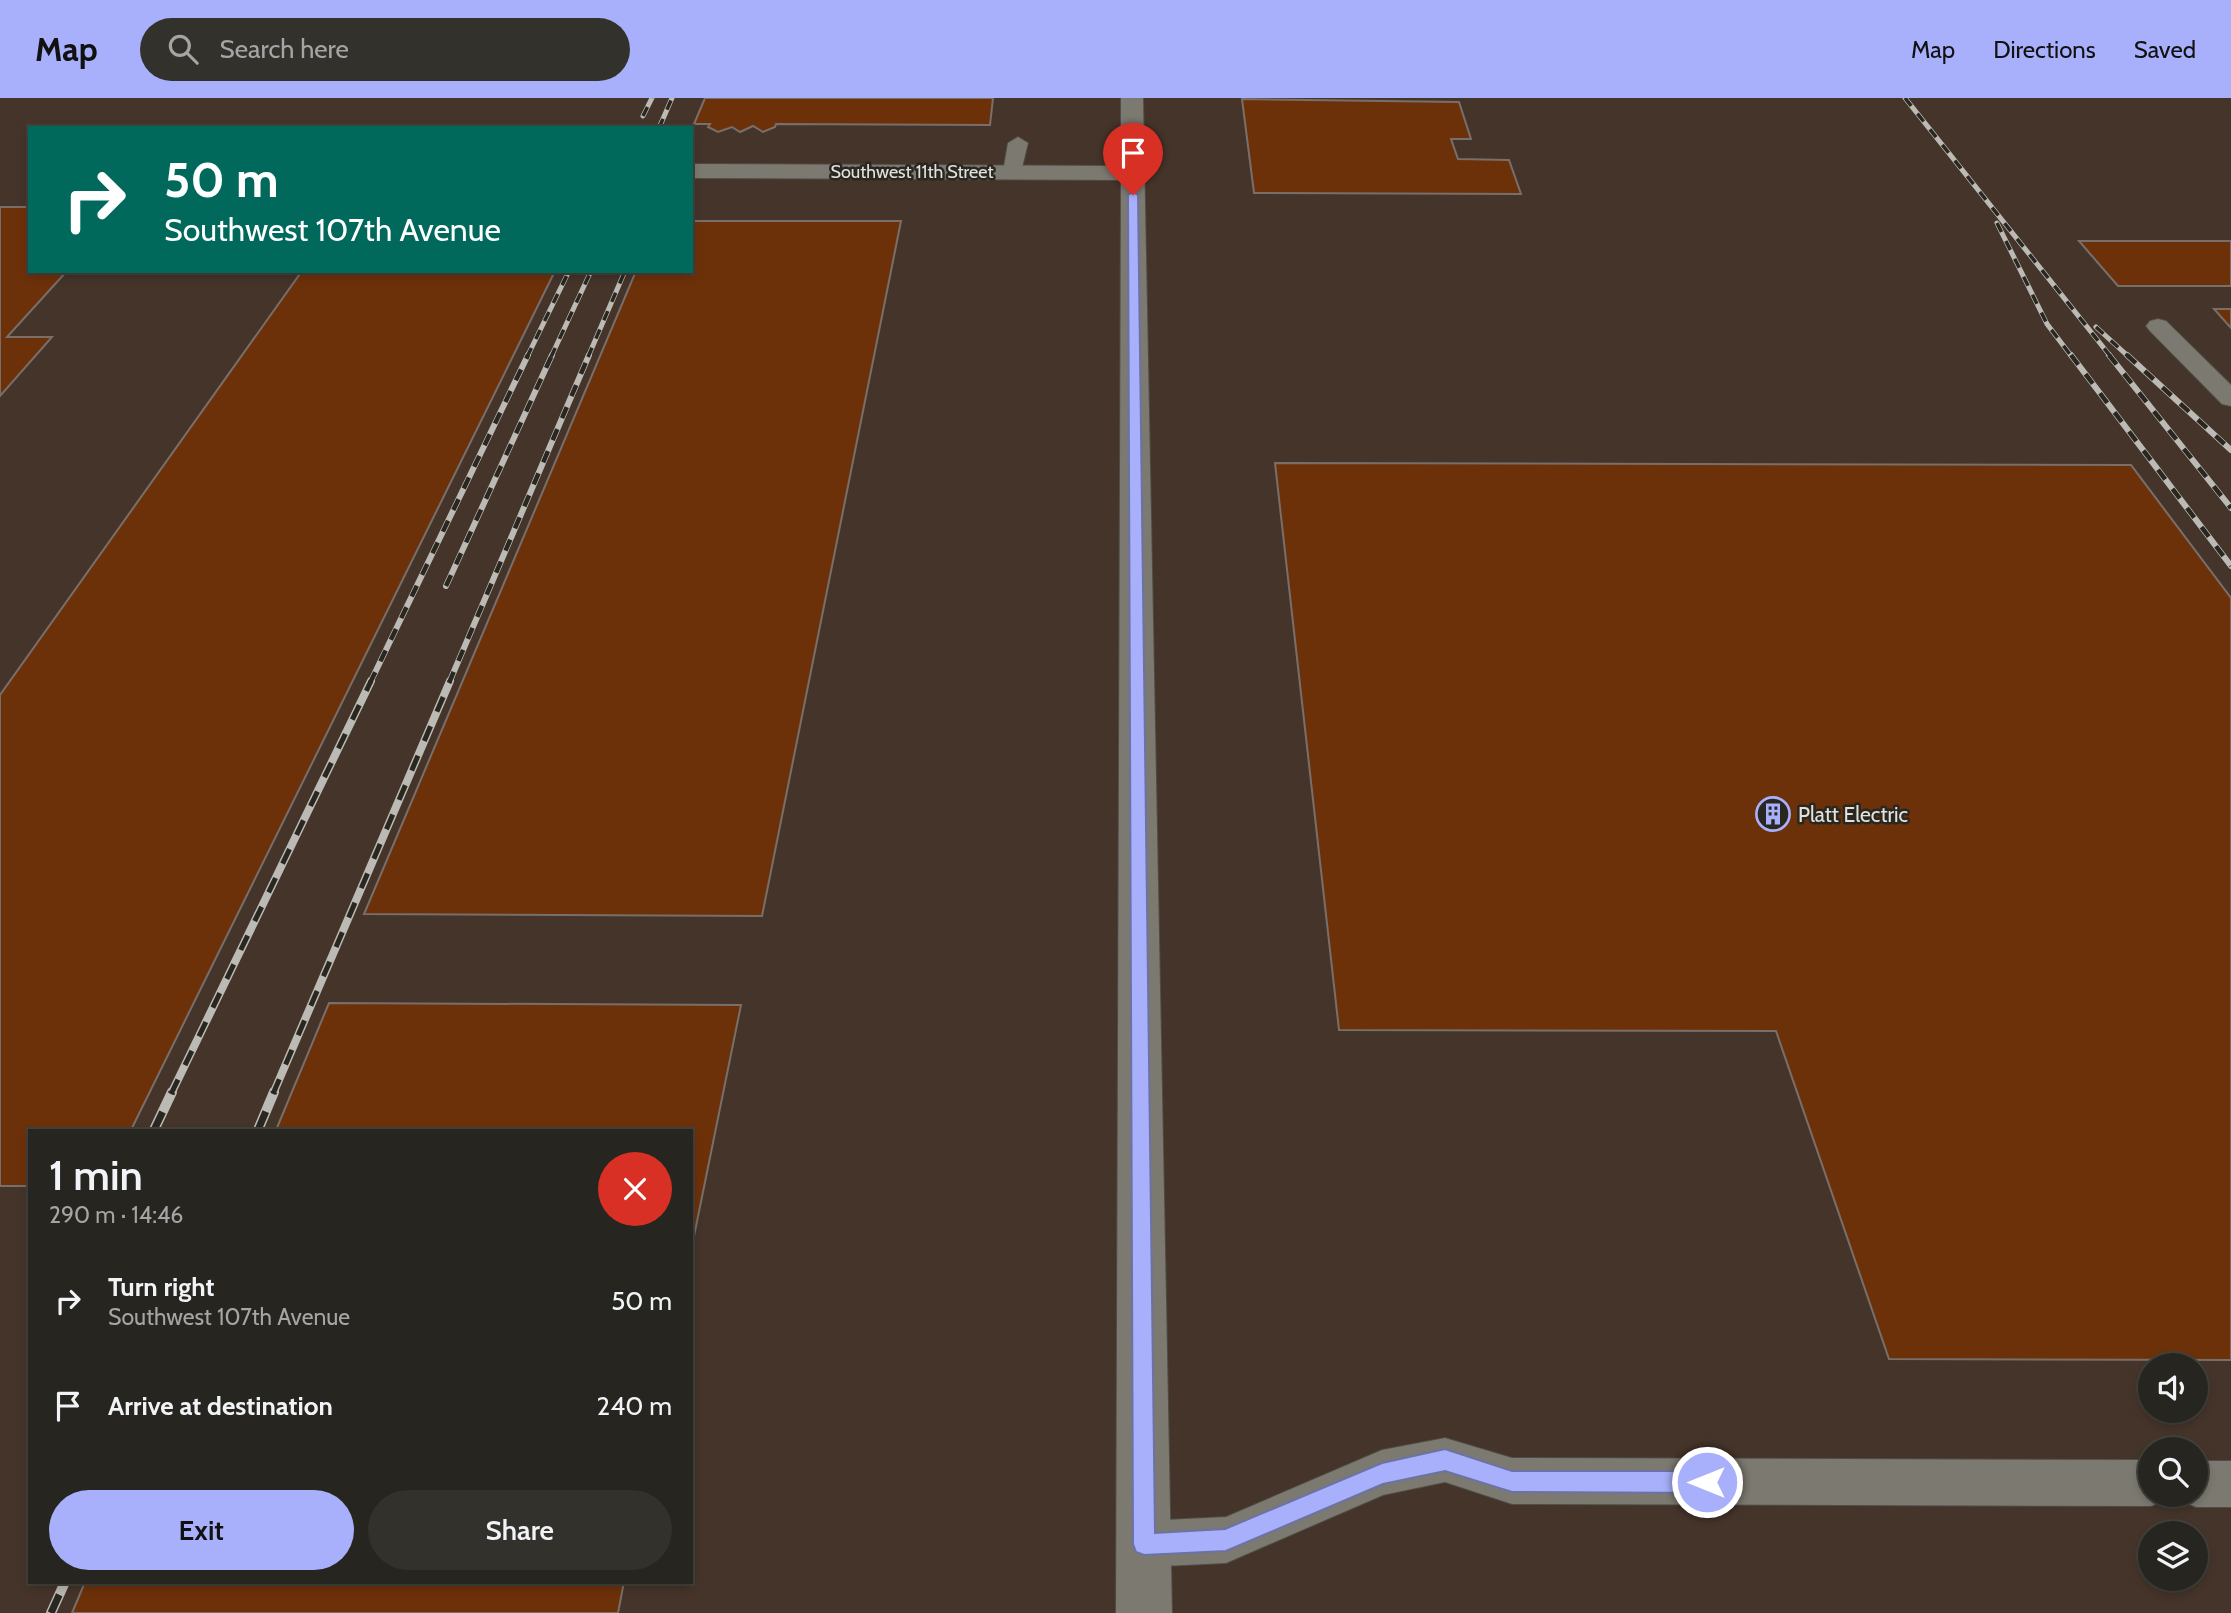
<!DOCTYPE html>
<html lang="en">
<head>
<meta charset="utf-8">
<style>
  :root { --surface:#26251f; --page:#32312c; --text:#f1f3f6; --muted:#a4a5a4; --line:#42423d; --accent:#a8b0fc }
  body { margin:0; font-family:Cabin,sans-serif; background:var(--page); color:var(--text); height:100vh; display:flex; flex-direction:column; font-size:26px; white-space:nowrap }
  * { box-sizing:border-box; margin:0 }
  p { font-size:23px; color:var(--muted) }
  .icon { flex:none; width:38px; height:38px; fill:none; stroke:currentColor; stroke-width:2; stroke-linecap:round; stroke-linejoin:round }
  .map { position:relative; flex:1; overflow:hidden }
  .sheet { position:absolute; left:28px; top:1031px; width:665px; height:455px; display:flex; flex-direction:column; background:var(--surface); border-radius:0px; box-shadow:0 4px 10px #0003,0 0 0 2px var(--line) }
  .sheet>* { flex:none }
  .guide { position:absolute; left:28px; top:28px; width:665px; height:147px; border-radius:0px; box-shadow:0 4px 10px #0003,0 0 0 2px var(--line); background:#00695c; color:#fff; overflow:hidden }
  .controls { position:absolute; left:2138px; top:1255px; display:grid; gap:14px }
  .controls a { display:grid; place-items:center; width:70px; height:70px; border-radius:50%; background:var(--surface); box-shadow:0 4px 10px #0003,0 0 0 2px var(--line); font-size:35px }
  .pin { position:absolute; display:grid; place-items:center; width:60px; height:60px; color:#fff; margin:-72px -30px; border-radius:50% 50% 50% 0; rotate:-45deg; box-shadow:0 0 7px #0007 }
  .pin .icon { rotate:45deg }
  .me { position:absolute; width:77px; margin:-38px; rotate:270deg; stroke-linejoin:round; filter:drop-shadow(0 0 5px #0008) }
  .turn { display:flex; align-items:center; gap:24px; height:147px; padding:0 21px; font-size:32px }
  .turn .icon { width:91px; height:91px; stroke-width:2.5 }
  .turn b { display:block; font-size:49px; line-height:60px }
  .round { display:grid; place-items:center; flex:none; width:74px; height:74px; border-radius:37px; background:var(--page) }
  .head { display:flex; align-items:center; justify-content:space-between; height:119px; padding:0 21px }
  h1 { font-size:42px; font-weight:600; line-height:52px }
  .cta { display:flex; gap:14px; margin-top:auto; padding:14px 21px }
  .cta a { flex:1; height:80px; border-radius:42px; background:var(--accent); color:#111; font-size:28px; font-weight:600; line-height:80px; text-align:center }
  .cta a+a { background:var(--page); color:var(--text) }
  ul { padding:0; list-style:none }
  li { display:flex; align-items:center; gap:21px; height:105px; padding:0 21px }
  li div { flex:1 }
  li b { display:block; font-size:26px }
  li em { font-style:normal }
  header { display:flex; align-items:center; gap:42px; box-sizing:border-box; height:98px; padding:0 35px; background:var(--accent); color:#111 }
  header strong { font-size:33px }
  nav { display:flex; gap:38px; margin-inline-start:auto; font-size:24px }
  .search { width:490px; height:63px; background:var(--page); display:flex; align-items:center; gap:18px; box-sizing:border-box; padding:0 24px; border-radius:38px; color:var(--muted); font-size:26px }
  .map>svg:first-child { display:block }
  .industrial { fill:#45342a; fill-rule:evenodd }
  .building { fill:#6d310a; stroke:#786f6b; stroke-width:2 }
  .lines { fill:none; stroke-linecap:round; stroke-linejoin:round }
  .lane-casing { stroke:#4f4d47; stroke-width:2 }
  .street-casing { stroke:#4f4d47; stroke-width:2 }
  .lane { fill:#7c7971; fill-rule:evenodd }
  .street { fill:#7c7971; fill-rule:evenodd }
  .rail-far3-casing { stroke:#bbbab4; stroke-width:5 }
  .rail-far2-casing { stroke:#bbbab4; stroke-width:6 }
  .rail-far1-casing { stroke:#bbbab4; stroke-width:8 }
  .rail-casing { stroke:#bbbab4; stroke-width:10 }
  .rail-far3 { stroke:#292720; stroke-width:3.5; stroke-dasharray:10; stroke-linecap:butt }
  .rail-far2 { stroke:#292720; stroke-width:4.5; stroke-dasharray:12; stroke-linecap:butt }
  .rail-far1 { stroke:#292720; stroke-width:5; stroke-dasharray:16; stroke-linecap:butt }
  .rail { stroke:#292720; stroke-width:7; stroke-dasharray:20; stroke-linecap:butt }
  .route { fill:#a8b0fc; stroke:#6d72a4; stroke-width:2 }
  .labels { text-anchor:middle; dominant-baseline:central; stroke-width:5; stroke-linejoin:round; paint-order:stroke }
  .far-street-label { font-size:18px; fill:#e2e1dc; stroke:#292720 }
  .poi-label { font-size:21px; fill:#e2e1dc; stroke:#292720; text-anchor:start }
</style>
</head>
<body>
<header>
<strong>Map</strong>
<div class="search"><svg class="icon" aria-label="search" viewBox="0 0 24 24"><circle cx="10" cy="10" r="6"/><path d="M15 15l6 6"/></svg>Search here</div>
<nav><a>Map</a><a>Directions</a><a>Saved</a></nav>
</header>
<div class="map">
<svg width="2231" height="1515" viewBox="0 0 2231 1515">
  <rect width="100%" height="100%" fill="#333129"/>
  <!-- industrial -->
  <path class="industrial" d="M 0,0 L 2231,0 L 2231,1515 L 0,1515 ZM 30,30 L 691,30 L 691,173 L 30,173 ZM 30,1032 L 691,1032 L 691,1484 L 30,1484 ZM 2151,1267 L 2196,1267 L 2196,1312 L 2151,1312 ZM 2151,1351 L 2196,1351 L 2196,1396 L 2151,1396 ZM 2151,1435 L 2196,1435 L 2196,1480 L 2151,1480 Z"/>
  <!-- building -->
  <path class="building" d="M 705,0 L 993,0 L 990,27 L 776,26 L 775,29 L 763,34 L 753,28 L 740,34 L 732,29 L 718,34 L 708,29 L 710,26 L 694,26 Z
    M 1242,1 L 1459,4 L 1471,41 L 1451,41 L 1458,61 L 1509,62 L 1521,96 L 1254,95 Z
    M 0,109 L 30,109 L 30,173 L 67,173 L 7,239 L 52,239 L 0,298 Z
    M 691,123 L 901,123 L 762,818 L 364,816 L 636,173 L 691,173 Z
    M 2079,143 L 2231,143 L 2231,188 L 2118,188 Z
    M 302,173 L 555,173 L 131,1032 L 30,1032 L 30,1088 L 0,1088 L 0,597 Z
    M 2214,211 L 2231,211 L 2231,230 Z
    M 1275,365 L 2131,367 L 2231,500 L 2231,1262 L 1889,1261 L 1776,933 L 1339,932 Z
    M 329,905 L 741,907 L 691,1153 L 691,1032 L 276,1032 Z
    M 85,1484 L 624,1484 L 618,1515 L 72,1515 Z"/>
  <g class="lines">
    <!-- lane casing -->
    <g class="lane-casing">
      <path id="lane" d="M 1018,39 L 1028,45 L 1020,78 L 1006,78 L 1003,74 L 1008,45 Z
        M 2158,221 L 2166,223 L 2231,287 L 2231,308 L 2222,306 L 2150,233 L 2146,228 L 2150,223 Z
        M 1445,1340 L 1512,1360 L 2151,1362 L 2151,1396 L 2169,1396 L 2167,1401 L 2151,1408 L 1512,1406 L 1445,1384 L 1383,1397 L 1226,1465 L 1144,1469 L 1128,1462 L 1121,1446 L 1128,1430 L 1144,1423 L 1226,1419 L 1382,1352 Z
        M 2196,1363 L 2231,1363 L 2231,1409 L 2196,1409 L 2180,1402 L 2178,1396 L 2196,1396 Z"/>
    </g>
    <!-- street casing -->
    <g class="street-casing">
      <path id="street" d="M 1121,0 L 1143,0 L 1172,1515 L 1116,1515 L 1121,82 L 691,80 L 691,66 L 1121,68 Z"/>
    </g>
    <!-- lane -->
    <use href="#lane" class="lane"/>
    <!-- street -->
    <use href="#street" class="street"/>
    <!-- rail-far3 casing -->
    <g class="rail-far3-casing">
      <path id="rail-far3" d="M 1905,0 L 2111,259
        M 643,18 L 652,0
        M 659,30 L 672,0
        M 1997,125 L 2047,226 L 2072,259
        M 2096,229 L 2129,259
        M 527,259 L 569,173
        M 551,259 L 591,173
        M 588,259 L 625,173"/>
    </g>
    <!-- rail-far2 casing -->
    <g class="rail-far2-casing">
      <path id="rail-far2" d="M 2071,257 L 2231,468
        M 2109,257 L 2231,410
        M 2127,257 L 2231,352
        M 446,488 L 552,257
        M 370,585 L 528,257
        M 449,585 L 589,257"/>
    </g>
    <!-- rail-far1 casing -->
    <g class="rail-far1-casing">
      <path id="rail-far1" d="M 171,996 L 371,583
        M 273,996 L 450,583"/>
    </g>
    <!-- rail casing -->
    <g class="rail-casing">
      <path id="rail" d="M 154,1032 L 172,994
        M 258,1032 L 274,994
        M 51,1515 L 65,1484"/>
    </g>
    <!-- rail-far3 -->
    <use href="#rail-far3" class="rail-far3"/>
    <!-- rail-far2 -->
    <use href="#rail-far2" class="rail-far2"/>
    <!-- rail-far1 -->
    <use href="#rail-far1" class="rail-far1"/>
    <!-- rail -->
    <use href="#rail" class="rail"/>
  </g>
  <!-- route -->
  <path class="route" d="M 1133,94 L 1138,97 L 1155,1435 L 1225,1431 L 1382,1365 L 1445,1351 L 1512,1373 L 1707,1373 L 1715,1377 L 1718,1384 L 1715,1392 L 1707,1395 L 1512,1394 L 1445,1373 L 1383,1386 L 1226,1453 L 1144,1457 L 1136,1454 L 1133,1446 L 1128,97 Z"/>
  <!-- icons -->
  <defs>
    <g id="building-ring" transform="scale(1.75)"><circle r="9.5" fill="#292720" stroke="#a8b0fc" stroke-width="1.5"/><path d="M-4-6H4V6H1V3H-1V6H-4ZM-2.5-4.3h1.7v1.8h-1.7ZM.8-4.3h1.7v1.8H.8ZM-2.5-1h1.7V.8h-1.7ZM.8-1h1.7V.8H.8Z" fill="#a8b0fc"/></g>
  </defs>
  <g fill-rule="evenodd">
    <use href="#building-ring" x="1773" y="716"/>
  </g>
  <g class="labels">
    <!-- far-street labels -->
    <g class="far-street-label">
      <text x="912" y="74">Southwest 11th Street</text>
    </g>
    <!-- poi labels -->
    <g class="poi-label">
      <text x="1798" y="716">Platt Electric</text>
    </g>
  </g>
</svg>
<div class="controls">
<a><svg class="icon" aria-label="sound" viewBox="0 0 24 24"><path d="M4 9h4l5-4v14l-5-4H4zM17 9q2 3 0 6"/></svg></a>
<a><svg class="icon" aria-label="search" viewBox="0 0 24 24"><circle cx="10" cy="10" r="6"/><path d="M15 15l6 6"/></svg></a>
<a><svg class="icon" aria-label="layers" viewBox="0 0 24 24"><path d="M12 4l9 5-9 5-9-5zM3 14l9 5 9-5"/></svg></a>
</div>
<div class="pin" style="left:1133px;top:97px;background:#d93025"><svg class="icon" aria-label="arrive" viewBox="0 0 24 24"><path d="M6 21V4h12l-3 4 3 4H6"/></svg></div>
<svg class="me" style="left:1707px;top:1384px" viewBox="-20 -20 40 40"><circle r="17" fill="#a8b0fc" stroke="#fff" stroke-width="3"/><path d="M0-11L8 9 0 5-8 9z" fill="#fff"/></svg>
<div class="guide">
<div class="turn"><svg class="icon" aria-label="right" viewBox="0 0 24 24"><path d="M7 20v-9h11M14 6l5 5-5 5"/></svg><div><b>50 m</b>Southwest 107th Avenue</div></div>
</div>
<section class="sheet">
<div class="head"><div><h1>1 min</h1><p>290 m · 14:46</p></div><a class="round" style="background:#d93025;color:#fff"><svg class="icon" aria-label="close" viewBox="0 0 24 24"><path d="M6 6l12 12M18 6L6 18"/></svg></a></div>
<ul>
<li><svg class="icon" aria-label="right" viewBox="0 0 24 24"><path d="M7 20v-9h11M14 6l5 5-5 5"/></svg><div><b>Turn right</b><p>Southwest 107th Avenue</p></div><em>50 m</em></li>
<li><svg class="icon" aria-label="arrive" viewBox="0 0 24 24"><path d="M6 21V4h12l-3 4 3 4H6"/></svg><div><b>Arrive at destination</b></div><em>240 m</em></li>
</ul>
<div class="cta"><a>Exit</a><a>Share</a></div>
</section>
</div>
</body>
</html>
